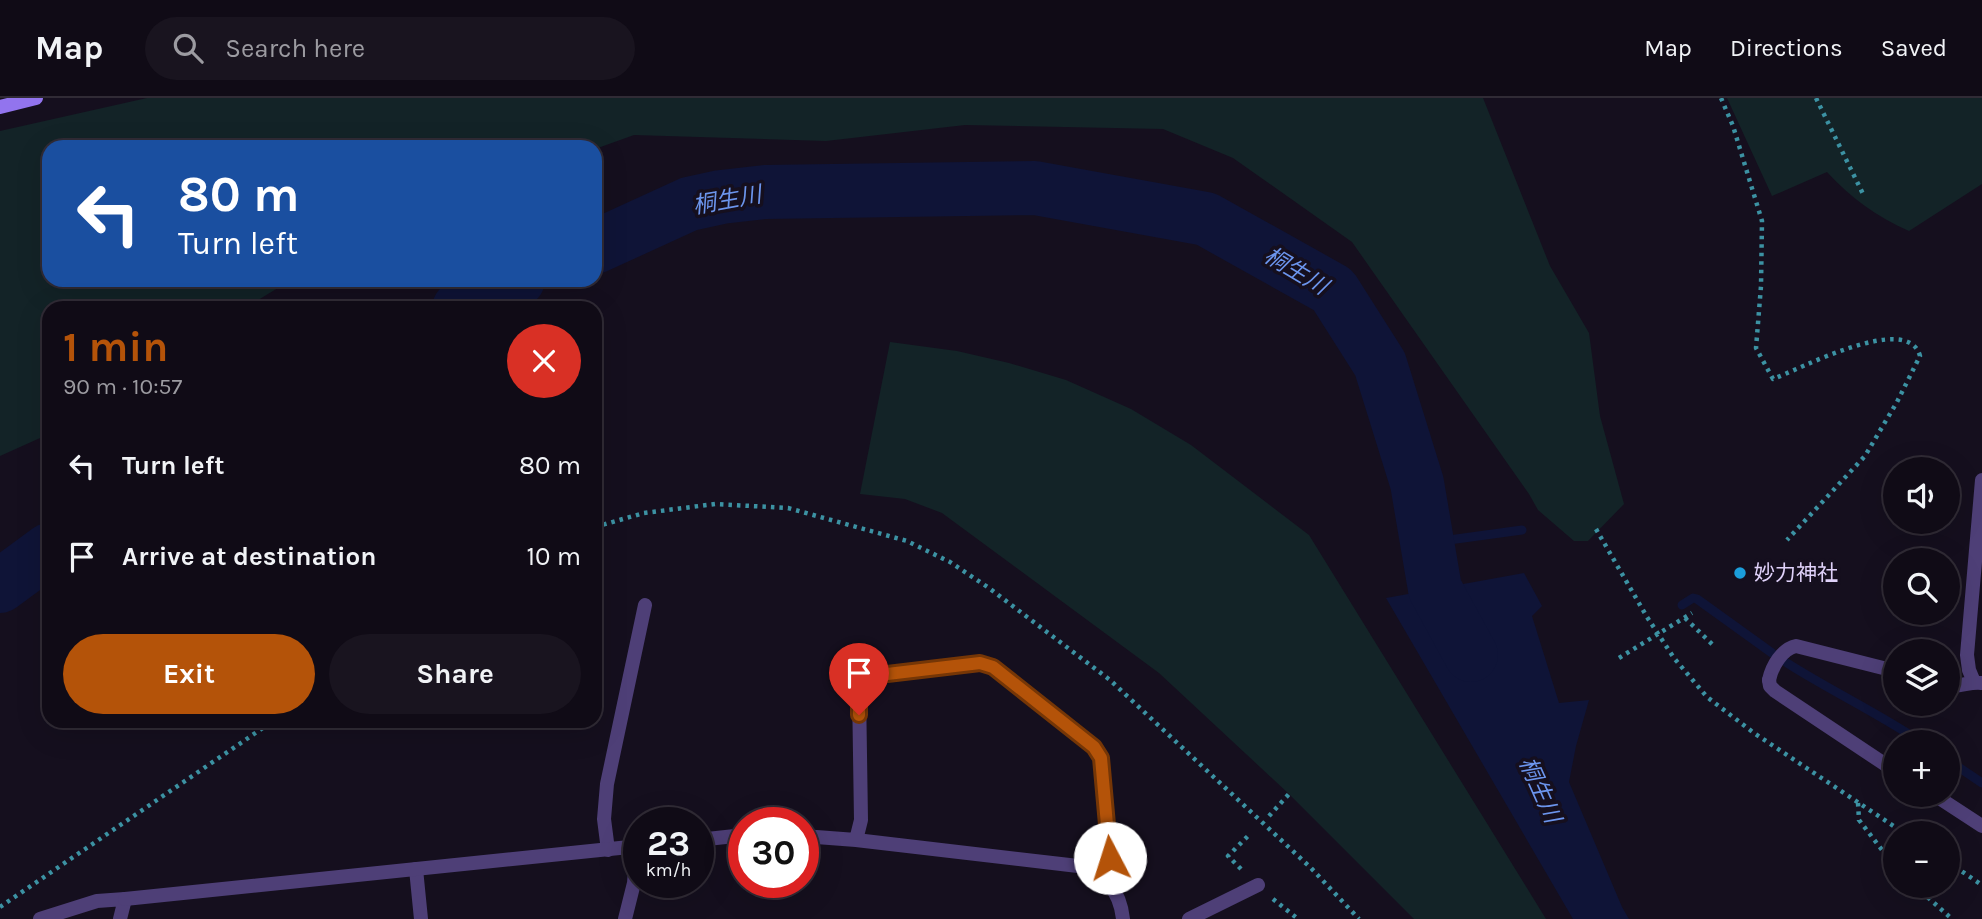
<!DOCTYPE html>
<html lang="en">
<head>
<meta charset="utf-8">
<style>
  :root { --surface:#100b16; --page:#19141f; --text:#f1f3f6; --muted:#9c9ba1; --line:#302b35; --accent:#b45309 }
  body { margin:0; font-family:Karla,"Noto Sans JP",sans-serif; background:var(--page); color:var(--text); height:100vh; display:flex; flex-direction:column; font-size:26px; white-space:nowrap }
  * { box-sizing:border-box; margin:0 }
  p { font-size:23px; color:var(--muted) }
  .icon { flex:none; width:38px; height:38px; fill:none; stroke:currentColor; stroke-width:2; stroke-linecap:round; stroke-linejoin:round }
  .map { position:relative; flex:1; overflow:hidden }
  .drawer { position:absolute; left:42px; top:203px; width:560px; height:427px; display:flex; flex-direction:column; background:var(--surface); border-radius:21px; box-shadow:0 7px 28px #0002,0 0 0 2px var(--line) }
  .drawer>* { flex:none }
  .hud { position:absolute; left:42px; top:42px; width:560px; height:147px; border-radius:21px; box-shadow:0 7px 28px #0002,0 0 0 2px var(--line); background:#1a4fa0; color:#fff; overflow:hidden }
  .tools { position:absolute; left:1883px; top:359px; display:grid; gap:14px }
  .tools a { display:grid; place-items:center; width:77px; height:77px; border-radius:50%; background:var(--surface); box-shadow:0 7px 28px #0002,0 0 0 2px var(--line); font-size:35px }
  .speed { position:absolute; left:623px; top:709px; display:flex; gap:14px; font-size:35px; font-weight:700; text-align:center }
  .speed>* { display:grid; place-content:center; width:91px; height:91px; border-radius:50%; background:var(--surface); box-shadow:0 7px 28px #0002,0 0 0 2px var(--line); line-height:1 }
  .speed small { font-size:18px; font-weight:400 }
  .speed .limit { border:10px solid #d22; background:#fff; color:#111 }
  .pin { position:absolute; display:grid; place-items:center; width:60px; height:60px; color:#fff; margin:-72px -30px; border-radius:50% 50% 50% 0; rotate:-45deg; box-shadow:0 0 7px #0007 }
  .pin .icon { rotate:45deg }
  .me { position:absolute; width:77px; margin:-38px; rotate:355deg; stroke-linejoin:round; filter:drop-shadow(0 0 5px #0008) }
  .turn { display:flex; align-items:center; gap:24px; height:147px; padding:0 21px; font-size:32px }
  .turn .icon { width:91px; height:91px; stroke-width:2.5 }
  .turn b { display:block; font-size:49px; line-height:60px }
  .round { display:grid; place-items:center; flex:none; width:74px; height:74px; border-radius:37px; background:var(--page) }
  .overview { display:flex; align-items:center; justify-content:space-between; height:119px; padding:0 21px }
  h1 { font-size:42px; font-weight:700; line-height:52px; color:var(--accent) }
  .primary-button { display:flex; gap:14px; margin-top:auto; padding:14px 21px }
  .primary-button a { flex:1; height:80px; border-radius:42px; background:var(--accent); color:#fff; font-size:28px; font-weight:700; line-height:80px; text-align:center }
  .primary-button a+a { background:var(--page); color:var(--text) }
  ul { padding:0; list-style:none }
  li { display:flex; align-items:center; gap:21px; height:91px; padding:0 21px }
  li div { flex:1 }
  li b { display:block; font-size:26px }
  li em { font-style:normal }
  header { display:flex; align-items:center; gap:42px; box-sizing:border-box; height:98px; padding:0 35px; background:var(--surface); border-bottom:2px solid var(--line) }
  header strong { font-size:33px }
  nav { display:flex; gap:38px; margin-inline-start:auto; font-size:24px }
  .search { width:490px; height:63px; background:var(--page); display:flex; align-items:center; gap:18px; box-sizing:border-box; padding:0 24px; border-radius:38px; color:var(--muted); font-size:26px }
  .map>svg:first-child { display:block }
  .green { fill:#132327 }
  .water { fill:#0f1437 }
  .lines { fill:none; stroke-linecap:round; stroke-linejoin:round }
  .stream { stroke:#0f1437; stroke-width:9 }
  .river { stroke:#0f1437; stroke-width:54 }
  .path { stroke:#3c92a3; stroke-width:4.5; stroke-dasharray:3.5 5; stroke-linecap:butt }
  .service { stroke:#4e3f77; stroke-width:14 }
  .minor { stroke:#4e3f77; stroke-width:14 }
  .secondary { stroke:#9274ee; stroke-width:14 }
  .route-casing { stroke:#753606; stroke-width:18 }
  .route { stroke:#b45309; stroke-width:12 }
  .poi-dot { fill:#1b9edb; stroke:#150f1e; stroke-width:2.5 }
  .labels { text-anchor:middle; dominant-baseline:central; stroke-width:7; stroke-linejoin:round; paint-order:stroke }
  .poi-label { font-size:21px; fill:#dfd1f9; stroke:#150f1e; text-anchor:start }
  .water-label { font-size:23px; font-style:italic; fill:#6c95ed; stroke:#150f1e }
</style>
</head>
<body>
<header>
<strong>Map</strong>
<div class="search"><svg class="icon" aria-label="search" viewBox="0 0 24 24"><circle cx="10" cy="10" r="6"/><path d="M15 15l6 6"/></svg>Search here</div>
<nav><a>Map</a><a>Directions</a><a>Saved</a></nav>
</header>
<div class="map">
<svg width="1982" height="821" viewBox="0 0 1982 821">
  <rect width="100%" height="100%" fill="#150f1e"/>
  <!-- green -->
  <path class="green" d="M 147,0 L 1483,0 L 1550,168 L 1589,235 L 1600,318 L 1624,406 L 1588,443 L 1574,443 L 1538,412 L 1529,396 L 1352,144 L 1233,60 L 1163,31 L 965,27 L 826,43 L 634,37 L 595,51 L 595,49 L 49,49 L 49,182 L 291,182 L 245,210 L 49,210 L 49,336 L 0,358 L 0,33 Z
    M 1727,0 L 1982,0 L 1982,86 L 1909,133 C 1877,119 1851,100 1827,74 L 1772,98 Z
    M 890,244 L 957,253 L 1009,265 L 1066,282 L 1131,311 L 1191,347 L 1309,437 L 1546,821 L 1414,821 L 1289,696 L 1159,575 L 942,415 L 905,401 L 860,396 Z"/>
  <!-- water -->
  <path class="water" d="M 1524,475 L 1542,508 L 1532,518 L 1559,605 L 1589,602 L 1576,648 L 1569,684 L 1622,809 L 1629,821 L 1573,821 L 1386,500 Z"/>
  <g class="lines">
    <!-- stream -->
    <path class="stream" d="M 1427,445 L 1522,432
      M 1682,507 L 1693,500 L 1697,501 L 1772,555
      M 1787,565 C 1831,593 1878,615 1921,644
      M 1948,662 L 1982,685"/>
    <!-- river -->
    <path class="river" d="M 595,149 L 689,106 L 721,99 L 765,94 L 1035,90 L 1206,121 L 1333,192 L 1380,266 L 1417,385 L 1435,491 L 1471,557
      M 459,210 L 518,182
      M 0,488 L 49,452"/>
    <!-- path -->
    <path class="path" d="M 1721,0 L 1733,28 L 1762,123 L 1761,188 L 1756,250 L 1773,281 C 1798,272 1908,213 1920,258 L 1897,304 L 1865,358 L 1787,442
      M 1816,0 L 1864,98
      M 595,429 L 644,415 L 715,406 L 788,410 L 907,443 L 950,464 L 989,490 L 1110,582 L 1311,770 L 1359,821
      M 1596,431 L 1647,519 L 1674,560 L 1707,599 L 1754,635 L 1904,735
      M 1685,520 L 1713,547
      M 1619,560 L 1692,515
      M 1858,705 L 1859,722 L 1895,769
      M 1269,718 L 1289,696
      M 1948,764 L 1982,787
      M 1241,771 L 1228,758 L 1251,735
      M 1915,788 L 1952,821
      M 1273,801 L 1298,821
      M 0,809 L 273,623"/>
    <!-- service -->
    <path class="service" d="M 1769,582 C 1772,568 1782,551 1796,548 L 1895,573
      M 1974,584 L 1969,572 L 1967,557 L 1982,382
      M 1948,587 C 1959,590 1970,583 1982,585
      M 608,752 L 604,721 L 607,686 L 645,507
      M 416,771 L 421,821
      M 40,821 L 97,803 L 125,801 L 120,821
      M 625,821 L 634,785 L 637,748"/>
    <!-- minor -->
    <path class="minor" d="M 1769,582 L 1770,588 L 1775,593 L 1895,673
      M 1933,696 L 1982,728
      M 803,738 L 856,742 L 1078,768 C 1105,775 1120,793 1123,821
      M 698,742 L 744,737
      M 856,742 L 861,722 L 859,591 L 862,579 L 980,565 L 993,569 L 1094,649 L 1101,660 L 1110,760 L 1102,778
      M 125,801 L 639,748
      M 1189,821 L 1258,787"/>
    <!-- secondary -->
    <path class="secondary" d="M 0,9 L 36,0"/>
  </g>
  <g class="lines">
    <!-- route casing -->
    <g class="route-casing">
      <path id="route" d="M 859,617 L 859,591 L 862,579 L 980,565 L 993,569 L 1094,649 L 1101,660 L 1110,760"/>
    </g>
    <!-- route -->
    <use href="#route" class="route"/>
  </g>
  <!-- markers -->
  <circle class="poi-dot" cx="1740" cy="475" r="7"/>
  <g class="labels">
    <!-- poi labels -->
    <g class="poi-label">
      <text x="1754" y="475">妙力神社</text>
    </g>
    <!-- water labels -->
    <g class="water-label">
      <text transform="translate(727 102) rotate(-10)">桐生川</text>
      <text transform="translate(1296 173) rotate(31)">桐生川</text>
      <text transform="translate(1540 692) rotate(66)">桐生川</text>
    </g>
  </g>
</svg>
<div class="tools">
<a><svg class="icon" aria-label="sound" viewBox="0 0 24 24"><path d="M4 9h4l5-4v14l-5-4H4zM17 9q2 3 0 6"/></svg></a>
<a><svg class="icon" aria-label="search" viewBox="0 0 24 24"><circle cx="10" cy="10" r="6"/><path d="M15 15l6 6"/></svg></a>
<a><svg class="icon" aria-label="layers" viewBox="0 0 24 24"><path d="M12 4l9 5-9 5-9-5zM3 14l9 5 9-5"/></svg></a>
<a>+</a>
<a>−</a>
</div>
<div class="speed"><div>23<small>km/h</small></div><div class="limit">30</div></div>
<div class="pin" style="left:859px;top:617px;background:#d93025"><svg class="icon" aria-label="arrive" viewBox="0 0 24 24"><path d="M6 21V4h12l-3 4 3 4H6"/></svg></div>
<svg class="me" style="left:1110px;top:760px" viewBox="-20 -20 40 40"><circle r="19" fill="#fff"/><path d="M0-13L10 11 0 6-10 11z" fill="#b45309"/></svg>
<div class="hud">
<div class="turn"><svg class="icon" aria-label="left" viewBox="0 0 24 24"><path d="M17 20v-9H6M10 6l-5 5 5 5"/></svg><div><b>80 m</b>Turn left</div></div>
</div>
<section class="drawer">
<div class="overview"><div><h1>1 min</h1><p>90 m · 10:57</p></div><a class="round" style="background:#d93025;color:#fff"><svg class="icon" aria-label="close" viewBox="0 0 24 24"><path d="M6 6l12 12M18 6L6 18"/></svg></a></div>
<ul>
<li><svg class="icon" aria-label="left" viewBox="0 0 24 24"><path d="M17 20v-9H6M10 6l-5 5 5 5"/></svg><div><b>Turn left</b></div><em>80 m</em></li>
<li><svg class="icon" aria-label="arrive" viewBox="0 0 24 24"><path d="M6 21V4h12l-3 4 3 4H6"/></svg><div><b>Arrive at destination</b></div><em>10 m</em></li>
</ul>
<div class="primary-button"><a>Exit</a><a>Share</a></div>
</section>
</div>
</body>
</html>
